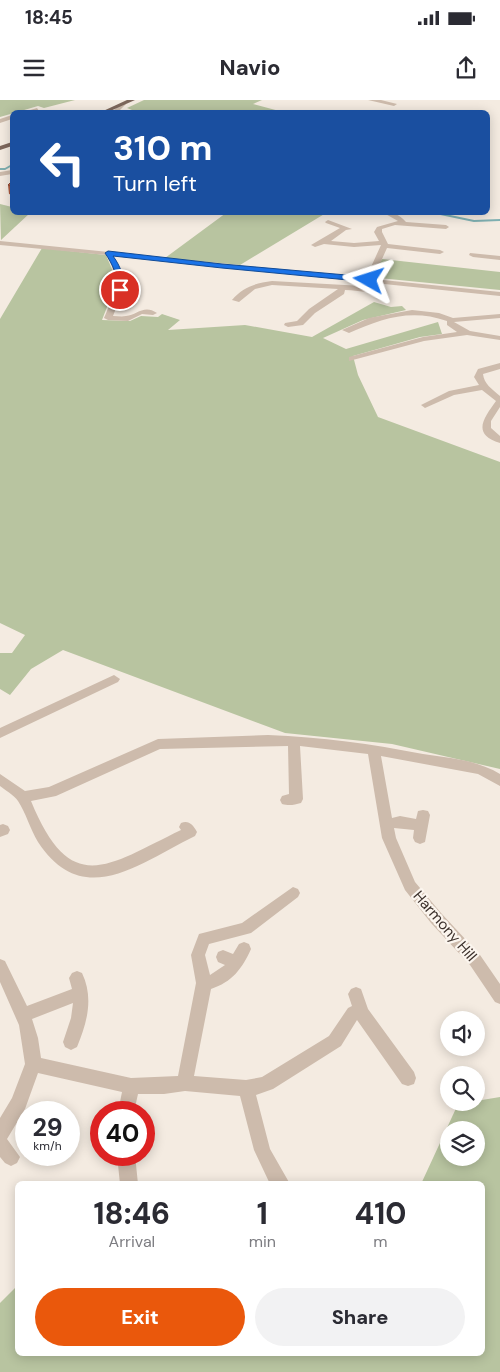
<!DOCTYPE html>
<html lang="en">
<head>
<meta charset="utf-8">
<style>
  :root { --surface:#fff; --page:#f2f2f3; --text:#2b2b33; --muted:#7c7c81; --accent:#ea580c }
  body { margin:0; font-family:"DM Sans",sans-serif; background:var(--page); color:var(--text); height:100vh; display:flex; flex-direction:column; font-size:19px; white-space:nowrap }
  * { box-sizing:border-box; margin:0 }
  p { font-size:16px; color:var(--muted) }
  .icon { flex:none; width:28px; height:28px; fill:none; stroke:currentColor; stroke-width:2; stroke-linecap:round; stroke-linejoin:round }
  .map { position:relative; flex:1; overflow:hidden }
  .details { position:absolute; left:15px; top:1081px; width:470px; height:175px; display:flex; flex-direction:column; background:var(--surface); border-radius:8px; box-shadow:0 2px 12px #0003 }
  .details>* { flex:none }
  .banner { position:absolute; left:10px; top:10px; width:480px; height:105px; border-radius:8px; box-shadow:0 2px 12px #0003; background:#1a4fa0; color:#fff; overflow:hidden }
  .controls { position:absolute; left:440px; top:911px; display:grid; gap:10px }
  .controls a { display:grid; place-items:center; width:45px; height:45px; border-radius:50%; background:var(--surface); box-shadow:0 2px 12px #0003; font-size:25px }
  .speed { position:absolute; left:15px; top:1001px; display:flex; gap:10px; font-size:25px; font-weight:700; text-align:center }
  .speed>* { display:grid; place-content:center; width:65px; height:65px; border-radius:50%; background:var(--surface); box-shadow:0 2px 12px #0003; line-height:1 }
  .speed small { font-size:12px; font-weight:400 }
  .speed .limit { border:8px solid #d22; background:#fff; color:#111 }
  .pin { position:absolute; display:grid; place-items:center; width:42px; height:42px; color:#fff; margin:-21px; border:2px solid #fff; border-radius:50%; box-shadow:0 1px 5px #0007 }
  .me { position:absolute; width:55px; margin:-28px; rotate:276deg; stroke-linejoin:round; filter:drop-shadow(0 0 4px #0008) }
  .turn { display:flex; align-items:center; gap:18px; height:105px; padding:0 20px; font-size:22px }
  .turn .icon { width:65px; height:65px; stroke-width:2.5 }
  .turn b { display:block; font-size:35px; line-height:42px }
  .eta { display:flex; justify-content:space-evenly; align-items:center; height:85px; text-align:center }
  .eta b { font-size:30px; font-weight:800; line-height:35px }
  .primary-button { display:flex; gap:10px; margin-top:auto; padding:10px 20px }
  .primary-button a { flex:1; height:58px; border-radius:30px; background:var(--accent); color:#fff; font-size:20px; font-weight:800; line-height:58px; text-align:center }
  .primary-button a+a { background:var(--page); color:var(--text) }
  .status { display:flex; justify-content:space-between; align-items:center; height:35px; padding:0 25px; background:var(--surface); direction:ltr }
  .status svg { height:14px; fill:currentColor }
  header { display:flex; justify-content:space-between; align-items:center; height:65px; padding:0 20px; background:var(--surface); font-size:22px; font-weight:800 }
  .map>svg:first-child { display:block }
  .green { fill:#b8c4a0; fill-rule:evenodd }
  .lines { fill:none; stroke-linecap:round; stroke-linejoin:round }
  .stream { stroke:#7fb0b2; stroke-width:2 }
  .minor { fill:#cdbbac; fill-rule:evenodd }
  .major { fill:#7d675c; fill-rule:evenodd }
  .wall { fill:#ac5a40 }
  .building { fill:#c8694b; stroke:#8c4a34 }
  .route { fill:#1a73e8; stroke:#114b97 }
  .labels { text-anchor:middle; dominant-baseline:central; stroke-width:4.5; stroke-linejoin:round; paint-order:stroke }
  .street-label { font-size:15px; fill:#3b302b; stroke:#fbf5ee }
</style>
</head>
<body>
<div class="status"><b>18:45</b><svg viewBox="0 0 49 12"><path d="M0 12V9h3v3zM5 12V6h3v6zM10 12V3h3v9zM15 12V0h3v12zM26 1h20v11H26zM47 4h2v5h-2z"/></svg></div>
<header><svg class="icon" aria-label="menu" viewBox="0 0 24 24"><path d="M4 6h16M4 12h16M4 18h16"/></svg>Navio<svg class="icon" aria-label="share" viewBox="0 0 24 24"><path d="M12 15V3M7 8l5-5 5 5M5 13v7h14v-7"/></svg></header>
<div class="map">
<svg width="500" height="1272" viewBox="0 0 500 1272">
  <rect width="100%" height="100%" fill="#f4ebe1"/>
  <!-- green -->
  <path class="green" d="M 0,0 L 75,0 L 44,8 L 38,6 L 0,17 Z
    M 144,0 L 262,0 L 253,4 L 283,12 L 137,12 L 127,8 Z
    M 0,104 L 12,107 L 12,112 L 30,113 L 1,140 Z
    M 226,113 L 326,113 L 240,165 L 165,158 Z
    M 42,148 L 106,155 L 117,181 L 102,220 L 130,221 L 141,216 L 158,217 L 162,214 L 180,220 L 168,230 L 245,225 L 312,237 L 374,202 L 391,207 L 402,206 L 406,210 L 363,220 L 323,238 L 346,249 L 438,222 L 442,234 L 420,237 L 353,256 L 358,275 L 378,317 L 500,362 L 500,669 L 392,644 L 285,633 L 63,550 L 31,569 L 10,595 L 0,589 L 0,553 L 12,553 L 25,535 L 0,523 L 0,219 Z
    M 382,159 L 500,172 L 500,190 L 379,178 L 375,171 Z
    M 500,997 L 500,1272 L 0,1272 L 0,1203 L 17,1186 L 18,1254 L 482,1254 L 482,1084 L 421,1084 L 458,1004 L 476,1002 L 476,1001 ZM 449,1030 L 476,1030 L 476,1058 L 449,1058 Z"/>
  <g class="lines">
    <!-- stream -->
    <path class="stream" d="M 0,69 L 5,69 L 12,65
      M 431,112 L 474,121 L 500,120"/>
    <!-- minor -->
    <path class="minor" d="M 368,0 L 381,0 L 397,4 L 394,6 Z
      M 121,3 L 126,4 L 118,12 L 112,12 Z
      M 37,8 L 39,11 L 26,12 L 27,11 Z
      M 12,15 L 12,19 L 0,23 L 0,19 Z
      M 12,70 L 12,74 L 0,76 L 0,72 Z
      M 382,112 C 392,112 399,114 406,122 L 446,125 L 449,127 L 446,129 L 395,125 L 382,129 L 382,132 L 388,144 L 440,150 L 444,152 L 440,154 L 387,148 L 373,179 L 500,192 L 500,196 L 113,156 C 128,180 123,192 113,216 C 117,216 122,217 126,216 C 137,215 144,204 157,213 L 153,215 L 142,214 L 128,221 L 108,220 L 104,218 C 115,192 121,180 106,155 L 0,145 L 0,141 L 366,178 L 381,145 L 354,147 L 324,144 L 315,147 L 311,145 L 340,128 L 326,123 L 325,122 L 328,120 L 352,129 L 346,130 L 331,141 L 354,143 L 379,141 L 374,132 L 377,127 L 398,121 Z
      M 470,153 L 500,156 L 500,160 L 473,157 L 469,155 Z
      M 272,181 L 381,187 L 385,189 C 375,195 357,190 345,190 L 344,194 L 315,213 L 303,225 L 288,227 L 284,225 L 285,223 L 297,221 L 309,209 L 338,189 L 272,185 L 255,189 L 239,202 L 232,200 C 243,187 256,183 272,181 Z
      M 412,210 L 439,213 L 453,218 L 500,214 L 500,218 L 454,222 L 470,231 L 500,236 L 500,240 L 467,235 L 424,241 L 349,261 L 349,257 L 423,237 L 457,232 L 447,225 L 447,221 C 410,208 381,219 349,233 L 342,230 L 369,218 Z
      M 500,263 L 500,269 L 483,274 C 484,284 492,289 500,296 L 500,307 L 491,321 L 491,328 L 500,336 L 500,343 C 471,334 484,318 496,301 L 482,290 L 454,295 L 425,308 L 421,305 L 449,291 L 479,285 L 474,277 L 478,269 Z
      M 114,575 L 120,579 L 118,582 L 0,638 L 0,628 Z
      M 268,635 C 322,637 371,644 423,654 C 450,658 477,660 500,674 L 500,686 L 478,674 L 381,656 L 392,718 L 400,716 L 416,719 L 418,711 L 423,710 L 428,711 L 430,715 L 425,742 L 420,744 L 415,742 L 413,738 L 414,730 L 394,728 L 396,738 L 415,782 L 441,813 L 480,855 L 500,884 L 500,904 L 495,902 L 470,865 L 431,823 L 405,790 L 382,738 L 368,654 L 300,646 L 303,699 L 301,703 C 294,705 289,706 282,704 L 280,700 L 282,696 L 289,694 L 288,646 L 160,649 L 56,696 L 31,701 C 71,799 108,765 181,730 L 179,727 L 181,723 C 189,720 193,725 197,732 L 195,736 C 140,763 83,811 38,742 C 30,729 26,713 18,701 C 14,695 5,690 0,686 L 0,674 L 25,691 L 49,687 L 158,639 Z
      M 3,724 L 8,726 L 10,730 L 8,734 L 0,737 L 0,725 Z
      M 293,787 L 298,789 L 300,793 L 298,797 L 251,833 L 209,844 L 205,855 L 210,875 L 225,865 L 218,862 L 216,857 L 218,852 L 223,850 L 233,854 L 239,844 L 244,842 L 249,844 L 251,849 C 242,869 232,882 211,889 L 194,976 L 246,980 L 262,977 L 329,936 L 348,908 L 352,906 L 348,894 L 351,889 L 356,887 L 361,889 L 368,909 L 414,972 L 416,978 L 414,984 L 408,986 L 402,984 L 357,920 L 341,946 L 273,989 L 256,995 L 270,1049 L 290,1084 L 270,1084 L 254,1050 L 240,996 L 185,991 L 164,994 L 138,994 L 134,1012 L 118,1012 L 122,992 L 38,973 L 25,1009 L 7,1039 L 20,1057 L 17,1063 L 11,1066 L 5,1063 L 0,1057 L 0,1018 L 12,998 L 25,964 L 19,925 L 0,882 L 0,859 L 5,861 L 27,906 L 72,889 L 69,878 L 72,873 L 77,871 L 82,873 C 94,898 87,923 77,947 L 71,950 L 65,947 L 63,942 L 71,918 L 73,903 L 32,919 L 38,938 L 41,958 L 131,978 L 178,976 L 196,883 L 191,855 L 199,834 L 242,823 Z
      M 117,1055 L 135,1055 L 138,1084 L 120,1084 Z"/>
    <!-- major -->
    <path class="major" d="M 127,0 L 135,0 L 108,12 L 101,12 Z
      M 12,42 L 12,46 L 0,50 L 0,46 Z"/>
  </g>
  <!-- wall -->
  <path class="wall" d="M 12,81 L 12,96 L 12,95 L 9,94 L 8,85 Z"/>
  <!-- building -->
  <path class="building" d="M 12,81 L 12,86 L 8,85 Z"/>
  <!-- route -->
  <path class="route" d="M 108,151 L 222,164 L 369,177 L 373,180 L 369,182 L 222,168 L 113,156 C 121,167 124,176 123,190 L 120,192 L 116,190 C 118,175 113,165 105,153 Z"/>
  <g class="labels">
    <!-- street labels -->
    <g class="street-label">
      <text transform="translate(445 826) rotate(49)">Harmony Hill</text>
    </g>
  </g>
</svg>
<div class="controls">
<a><svg class="icon" aria-label="sound" viewBox="0 0 24 24"><path d="M4 9h4l5-4v14l-5-4H4zM17 9q2 3 0 6"/></svg></a>
<a><svg class="icon" aria-label="search" viewBox="0 0 24 24"><circle cx="10" cy="10" r="6"/><path d="M15 15l6 6"/></svg></a>
<a><svg class="icon" aria-label="layers" viewBox="0 0 24 24"><path d="M12 4l9 5-9 5-9-5zM3 14l9 5 9-5"/></svg></a>
</div>
<div class="speed"><div>29<small>km/h</small></div><div class="limit">40</div></div>
<div class="pin" style="left:120px;top:190px;background:#d93025"><svg class="icon" aria-label="arrive" viewBox="0 0 24 24"><path d="M6 21V4h12l-3 4 3 4H6"/></svg></div>
<svg class="me" style="left:369px;top:180px" viewBox="-20 -20 40 40"><path d="M0-17L14 15 0 8-14 15z" fill="#1a73e8" stroke="#fff" stroke-width="4"/></svg>
<div class="banner">
<div class="turn"><svg class="icon" aria-label="left" viewBox="0 0 24 24"><path d="M17 20v-9H6M10 6l-5 5 5 5"/></svg><div><b>310 m</b>Turn left</div></div>
</div>
<section class="details">
<div class="eta">
<div><b>18:46</b><p>Arrival</p></div>
<div><b>1</b><p>min</p></div>
<div><b>410</b><p>m</p></div>
</div>
<div class="primary-button"><a>Exit</a><a>Share</a></div>
</section>
</div>
</body>
</html>
